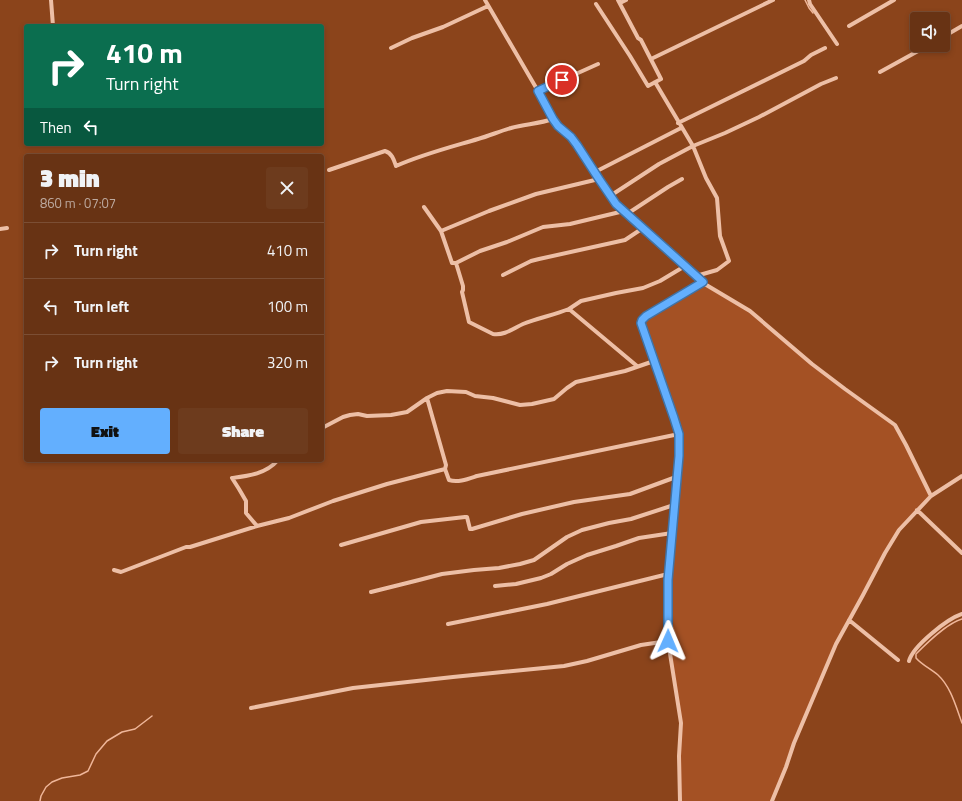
<!DOCTYPE html>
<html lang="en">
<head>
<meta charset="utf-8">
<style>
  :root { --surface:#683314; --page:#6d3b1d; --text:#f1f3f6; --muted:#bdaaa0; --line:#7b4e34; --accent:#63affe }
  body { margin:0; font-family:"Titillium Web",sans-serif; background:var(--page); color:var(--text); height:100vh; display:flex; flex-direction:column; font-size:15px; white-space:nowrap }
  * { box-sizing:border-box; margin:0 }
  p { font-size:13px; color:var(--muted) }
  .icon { flex:none; width:22px; height:22px; fill:none; stroke:currentColor; stroke-width:2; stroke-linecap:round; stroke-linejoin:round }
  .map { position:relative; flex:1; overflow:hidden }
  .sheet { position:absolute; left:24px; top:154px; width:300px; height:308px; display:flex; flex-direction:column; background:var(--surface); border-radius:4px; box-shadow:0 2px 6px #0003,0 0 0 1px var(--line) }
  .sheet>* { flex:none }
  .top-card { position:absolute; left:24px; top:24px; width:300px; height:122px; border-radius:4px; box-shadow:0 2px 6px #0003,0 0 0 1px var(--line); background:#0b6e4f; color:#fff; overflow:hidden }
  .tools { position:absolute; left:910px; top:12px; display:grid; gap:8px }
  .tools a { display:grid; place-items:center; width:40px; height:40px; border-radius:4px; background:var(--surface); box-shadow:0 2px 6px #0003,0 0 0 1px var(--line); font-size:20px }
  .pin { position:absolute; display:grid; place-items:center; width:34px; height:34px; color:#fff; margin:-17px; border:2px solid #fff; border-radius:50%; box-shadow:0 1px 4px #0007 }
  .me { position:absolute; width:44px; margin:-22px; rotate:1deg; stroke-linejoin:round; filter:drop-shadow(0 0 3px #0008) }
  .turn { display:flex; align-items:center; gap:14px; height:84px; padding:0 16px; font-size:18px }
  .turn .icon { width:52px; height:52px; stroke-width:2.5 }
  .turn b { display:block; font-size:28px; line-height:34px }
  .then { display:flex; align-items:center; height:38px; padding:0 16px; background:#0003; gap:8px; font-size:15px }
  .round { display:grid; place-items:center; flex:none; width:42px; height:42px; border-radius:4px; background:var(--page) }
  .head { display:flex; align-items:center; justify-content:space-between; height:68px; padding:0 16px }
  h1 { font-size:24px; font-weight:800; line-height:30px }
  .button { display:flex; gap:8px; margin-top:auto; padding:8px 16px }
  .button a { flex:1; height:46px; border-radius:4px; background:var(--accent); color:#111; font-size:16px; font-weight:800; line-height:46px; text-align:center }
  .button a+a { background:var(--page); color:var(--text) }
  ul { padding:0; list-style:none }
  li { display:flex; align-items:center; gap:12px; height:56px; padding:0 16px; border-top:1px solid var(--line) }
  li div { flex:1 }
  li b { display:block; font-size:15px }
  li em { font-style:normal }
  .map>svg:first-child { display:block }
  .green { fill:#a45124 }
  .lines { fill:none; stroke-linecap:round; stroke-linejoin:round }
  .stream { stroke:#efb699; stroke-width:1.5 }
  .minor { stroke:#edbfa6; stroke-width:4 }
  .route-casing { stroke:#4072a5; stroke-width:10 }
  .route { stroke:#63affe; stroke-width:7 }
</style>
</head>
<body>
<div class="map">
<svg width="962" height="801" viewBox="0 0 962 801">
  <rect width="100%" height="100%" fill="#8b441b"/>
  <!-- green -->
  <path class="green" d="M 703,283 L 739,304 L 812,364 L 895,425 L 931,496 L 899,530 L 836,643 L 772,801 L 680,801 L 681,723 L 668,641 L 668,580 L 679,434 L 641,320 Z"/>
  <g class="lines">
    <!-- stream -->
    <path class="stream" d="M 805,0 L 809,8 L 813,13
      M 962,619 C 947,623 927,643 916,654 L 916,658 C 922,665 931,669 938,675 C 951,687 956,707 962,723
      M 40,801 L 41,796 L 46,787 L 52,782 L 62,778 L 80,775 L 88,771 L 96,754 L 107,741 L 122,732 L 135,729 L 152,716"/>
    <!-- minor -->
    <path class="minor" d="M 51,0 L 53,26
      M 485,0 L 538,91 L 553,119 L 558,126 L 571,137 L 577,145 L 599,179 L 616,204 L 703,283 L 750,311 L 812,364 L 845,389 L 895,425 L 906,445 L 931,496
      M 809,0 L 810,4 L 837,44
      M 620,3 L 626,0
      M 596,4 L 630,56 L 648,86 L 661,79 L 641,40 L 638,38 L 618,0
      M 849,26 L 894,0
      M 943,37 L 962,26
      M 391,48 L 412,38 L 443,27 L 488,6
      M 651,59 L 773,0
      M 880,72 L 929,45
      M 655,82 L 693,146 L 706,178 L 717,198 L 720,236 L 729,261 L 717,270 L 696,276
      M 538,91 L 598,64
      M 678,123 L 804,61 L 811,55 L 825,48
      M 329,170 L 385,151 C 392,153 394,160 396,166 C 423,154 451,147 478,139 C 489,136 500,131 511,128 C 524,124 539,124 553,119
      M 595,172 L 681,128
      M 610,196 L 659,164 L 693,146 L 725,133 L 759,117 L 821,84 L 836,78
      M 424,207 L 441,231 L 452,263 L 456,263 L 463,286 L 463,290 L 462,292 L 469,322 L 493,334 C 504,336 514,328 523,324 C 538,318 554,315 569,309 L 637,366
      M 627,214 L 668,187 L 682,179
      M 0,229 L 7,228
      M 441,231 L 489,211 L 536,194 L 599,179
      M 456,263 L 480,251 L 507,242 L 543,227 L 570,224 L 624,211
      M 503,275 L 531,261 L 539,259 L 625,240 L 643,228
      M 569,309 L 581,301 L 616,293 L 643,288 L 660,281 L 685,266
      M 427,398 L 446,465 L 445,469 L 449,480 C 458,483 468,479 477,476 L 679,434
      M 322,428 L 343,417 L 350,415 L 358,414 L 367,416 L 391,415 L 407,412 L 427,398 L 437,393 L 447,391 L 466,392 L 475,396 L 493,398 L 520,405 L 532,404 L 554,399 L 567,388 L 576,382 L 625,371 L 654,361
      M 232,478 L 239,489 L 246,501 L 246,513 L 257,526
      M 232,478 C 248,476 266,474 278,460
      M 917,510 L 962,553
      M 341,545 L 421,522 L 465,517 L 467,517 L 470,529 L 472,529 L 522,514 L 574,502 L 630,494 L 676,477
      M 114,570 L 121,572 L 186,547 L 190,547 L 257,526 L 289,518 L 333,501 L 387,484 L 445,469
      M 495,586 L 516,584 L 541,578 L 551,574 L 567,564 L 587,555 L 616,546 L 639,538 L 672,533
      M 371,592 L 419,580 L 442,574 L 474,570 L 499,568 L 520,564 L 534,560 L 567,537 L 582,530 L 609,523 L 631,519 L 674,505
      M 849,620 L 898,660
      M 448,624 L 547,604 L 668,574
      M 909,661 C 913,646 947,619 962,614
      M 251,708 L 353,688 L 453,677 L 564,666 L 587,661 L 641,645 L 668,641
      M 680,801 L 679,756 L 681,723 L 668,641 L 668,580 L 679,456 L 679,434 L 674,418 L 641,323 L 641,320 L 646,316 L 703,283
      M 772,801 L 786,767 L 794,743 L 836,644 L 863,595 L 885,553 L 899,530 L 931,496 L 962,476"/>
  </g>
  <g class="lines">
    <!-- route casing -->
    <g class="route-casing">
      <path id="route" d="M 562,80 L 538,91 L 553,119 L 558,126 L 571,137 L 577,145 L 599,179 L 616,204 L 703,282 L 646,316 L 642,320 L 641,323 L 674,418 L 679,434 L 679,456 L 668,580 L 668,641"/>
    </g>
    <!-- route -->
    <use href="#route" class="route"/>
  </g>
</svg>
<div class="tools">
<a><svg class="icon" aria-label="sound" viewBox="0 0 24 24"><path d="M4 9h4l5-4v14l-5-4H4zM17 9q2 3 0 6"/></svg></a>
</div>
<div class="pin" style="left:562px;top:80px;background:#d93025"><svg class="icon" aria-label="arrive" viewBox="0 0 24 24"><path d="M6 21V4h12l-3 4 3 4H6"/></svg></div>
<svg class="me" style="left:668px;top:641px" viewBox="-20 -20 40 40"><path d="M0-17L14 15 0 8-14 15z" fill="#63affe" stroke="#fff" stroke-width="4"/></svg>
<div class="top-card">
<div class="turn"><svg class="icon" aria-label="right" viewBox="0 0 24 24"><path d="M7 20v-9h11M14 6l5 5-5 5"/></svg><div><b>410 m</b>Turn right</div></div>
<div class="then">Then<svg class="icon" aria-label="left" viewBox="0 0 24 24"><path d="M17 20v-9H6M10 6l-5 5 5 5"/></svg></div>
</div>
<section class="sheet">
<div class="head"><div><h1>3 min</h1><p>860 m · 07:07</p></div><a class="round"><svg class="icon" aria-label="close" viewBox="0 0 24 24"><path d="M6 6l12 12M18 6L6 18"/></svg></a></div>
<ul>
<li><svg class="icon" aria-label="right" viewBox="0 0 24 24"><path d="M7 20v-9h11M14 6l5 5-5 5"/></svg><div><b>Turn right</b></div><em>410 m</em></li>
<li><svg class="icon" aria-label="left" viewBox="0 0 24 24"><path d="M17 20v-9H6M10 6l-5 5 5 5"/></svg><div><b>Turn left</b></div><em>100 m</em></li>
<li><svg class="icon" aria-label="right" viewBox="0 0 24 24"><path d="M7 20v-9h11M14 6l5 5-5 5"/></svg><div><b>Turn right</b></div><em>320 m</em></li>
</ul>
<div class="button"><a>Exit</a><a>Share</a></div>
</section>
</div>
</body>
</html>
